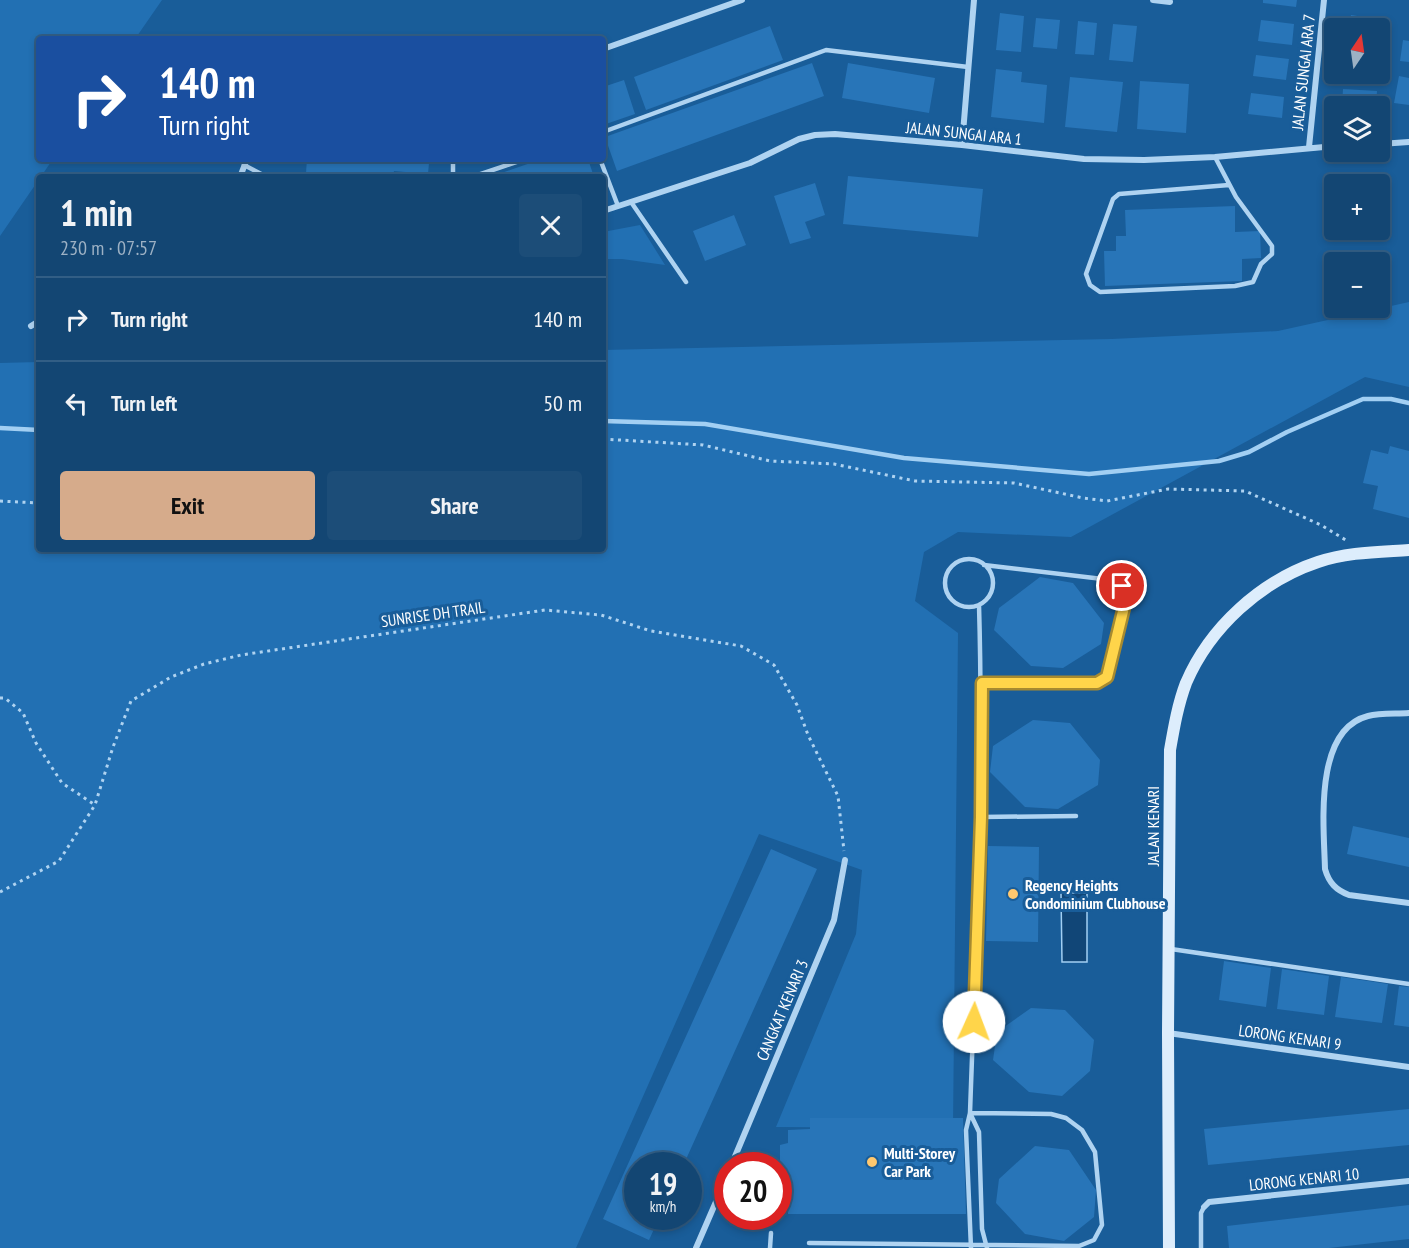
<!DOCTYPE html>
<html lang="en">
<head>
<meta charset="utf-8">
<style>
  :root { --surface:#134673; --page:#1c4d78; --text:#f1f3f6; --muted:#9db1c4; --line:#325e85; --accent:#d6ab8b }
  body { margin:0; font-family:"PT Sans Narrow",sans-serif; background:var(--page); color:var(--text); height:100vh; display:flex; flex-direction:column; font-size:22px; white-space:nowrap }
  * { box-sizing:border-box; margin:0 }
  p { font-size:20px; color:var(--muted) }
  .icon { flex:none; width:33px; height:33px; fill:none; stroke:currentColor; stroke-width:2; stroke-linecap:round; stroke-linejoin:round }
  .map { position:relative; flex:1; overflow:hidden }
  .drawer { position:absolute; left:36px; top:174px; width:570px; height:378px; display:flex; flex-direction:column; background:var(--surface); border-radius:6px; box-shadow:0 3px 9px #0003,0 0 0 2px var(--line) }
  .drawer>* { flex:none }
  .top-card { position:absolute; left:36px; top:36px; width:570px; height:126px; border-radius:6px; box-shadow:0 3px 9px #0003,0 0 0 2px var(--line); background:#1a4fa0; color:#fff; overflow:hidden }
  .needle { width:39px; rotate:13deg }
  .controls { position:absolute; left:1324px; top:18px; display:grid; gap:12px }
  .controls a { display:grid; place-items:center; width:66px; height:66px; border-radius:6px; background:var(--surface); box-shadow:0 3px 9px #0003,0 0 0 2px var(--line); font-size:30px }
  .speed { position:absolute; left:624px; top:1152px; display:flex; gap:12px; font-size:30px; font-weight:700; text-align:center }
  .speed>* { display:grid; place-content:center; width:78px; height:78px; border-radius:50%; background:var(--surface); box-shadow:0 3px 9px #0003,0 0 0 2px var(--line); line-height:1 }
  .speed small { font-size:15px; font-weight:400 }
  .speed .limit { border:9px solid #d22; background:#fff; color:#111 }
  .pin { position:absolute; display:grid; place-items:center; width:51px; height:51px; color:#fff; margin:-26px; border:3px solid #fff; border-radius:50%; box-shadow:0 2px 6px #0007 }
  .me { position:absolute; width:66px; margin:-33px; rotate:2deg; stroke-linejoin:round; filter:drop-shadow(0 0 4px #0008) }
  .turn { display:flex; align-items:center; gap:21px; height:126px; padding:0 24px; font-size:27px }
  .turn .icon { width:78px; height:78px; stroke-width:2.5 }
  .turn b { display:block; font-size:42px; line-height:51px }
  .round { display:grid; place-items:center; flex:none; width:63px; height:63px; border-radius:6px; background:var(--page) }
  .headline { display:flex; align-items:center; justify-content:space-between; height:102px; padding:0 24px }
  h1 { font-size:36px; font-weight:600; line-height:45px }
  .primary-button { display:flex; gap:12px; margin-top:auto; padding:12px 24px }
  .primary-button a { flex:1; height:69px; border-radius:6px; background:var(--accent); color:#111; font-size:24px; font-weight:600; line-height:69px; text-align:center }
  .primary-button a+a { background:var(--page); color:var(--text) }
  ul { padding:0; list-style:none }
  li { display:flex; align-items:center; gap:18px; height:84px; padding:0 24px; border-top:2px solid var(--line) }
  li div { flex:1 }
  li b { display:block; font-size:22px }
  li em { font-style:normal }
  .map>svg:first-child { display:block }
  .green { fill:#2270b3 }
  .water { fill:#114677; stroke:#a2cff3; stroke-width:1.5 }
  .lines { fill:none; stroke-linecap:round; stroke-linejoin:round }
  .stream { stroke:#a2cff3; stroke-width:4.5 }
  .building { fill:#2875b8 }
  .path { stroke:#afd3f1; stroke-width:3; stroke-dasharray:3 4.5; stroke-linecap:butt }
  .lane { stroke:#afd3f1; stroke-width:4.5 }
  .street { stroke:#afd3f1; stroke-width:6 }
  .secondary { stroke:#ddedfc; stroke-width:12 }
  .route-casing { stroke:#a68a30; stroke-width:15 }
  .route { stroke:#ffd54a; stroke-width:10 }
  .poi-dot { fill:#ffc86f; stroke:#195d99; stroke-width:2 }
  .labels { text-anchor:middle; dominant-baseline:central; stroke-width:6; stroke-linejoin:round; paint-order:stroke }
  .street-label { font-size:16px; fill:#fff; stroke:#195d99 }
  .poi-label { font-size:16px; font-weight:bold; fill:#fff; stroke:#195d99; text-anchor:start }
</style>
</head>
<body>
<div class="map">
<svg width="1409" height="1248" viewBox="0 0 1409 1248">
  <rect width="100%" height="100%" fill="#195d99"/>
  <!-- green -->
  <path class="green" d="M 0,0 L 162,0 L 135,39 L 39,39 L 39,159 L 53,159 L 0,236 Z
    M 640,225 L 665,265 L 622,259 L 603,259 L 603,232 Z
    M 1409,302 L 1409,387 L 1365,377 L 1071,537 L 958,532 L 924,552 L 915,601 L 958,633 L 953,1128 L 776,1127 L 856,934 L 862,870 L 759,834 L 576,1248 L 0,1248 L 0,363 L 39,362 L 39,549 L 603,549 L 603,350 L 1112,339 L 1278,331 Z"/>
  <!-- water -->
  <path class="water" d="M 1061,893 L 1087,893 L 1087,962 L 1062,962 Z"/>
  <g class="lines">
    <!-- stream -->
    <path class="stream" d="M 603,421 L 705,424 L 904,458 L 1089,474 L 1219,461 L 1249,452 L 1287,432 L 1363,399 L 1391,399 L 1409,403
      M 0,428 L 39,430"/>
  </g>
  <!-- building -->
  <path class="building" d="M 1263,0 L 1297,0 L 1296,7 L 1263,3 Z
    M 1000,13 L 1024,16 L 1021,52 L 996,50 Z
    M 1351,15 L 1384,20 L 1381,41 L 1380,28 L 1349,28 Z
    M 1036,18 L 1060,20 L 1057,49 L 1033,47 Z
    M 1261,20 L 1294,24 L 1292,45 L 1258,41 Z
    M 1078,21 L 1097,23 L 1094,55 L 1075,54 Z
    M 1113,24 L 1137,26 L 1133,62 L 1109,60 Z
    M 770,26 L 783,60 L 646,110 L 634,77 Z
    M 1403,40 L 1409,41 L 1409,62 L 1400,61 Z
    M 1256,55 L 1289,59 L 1286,80 L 1253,76 Z
    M 812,63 L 824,96 L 617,171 L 605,137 Z
    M 848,63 L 935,78 L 929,113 L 842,98 Z
    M 996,69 L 1022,72 L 1021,82 L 1047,85 L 1044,123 L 991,117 Z
    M 1399,76 L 1409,78 L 1409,105 L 1394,103 Z
    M 1070,77 L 1123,82 L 1117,132 L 1065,127 Z
    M 624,80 L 635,114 L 603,125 L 603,87 Z
    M 1140,81 L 1189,84 L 1186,133 L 1137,129 Z
    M 1343,89 L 1377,91 L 1376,106 L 1342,106 Z
    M 1251,93 L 1284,97 L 1282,118 L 1248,114 Z
    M 307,159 L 447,159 L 447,164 L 429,163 L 428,174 L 394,171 L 393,176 L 358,173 L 358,177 L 306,173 Z
    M 542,159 L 588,159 L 594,177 L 490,177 Z
    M 848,176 L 983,189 L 978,237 L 843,224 Z
    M 815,183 L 825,215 L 805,222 L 811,238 L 790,244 L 774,196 Z
    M 1235,206 L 1235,232 L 1260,231 L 1261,258 L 1242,259 L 1242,281 L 1105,286 L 1104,251 L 1116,251 L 1116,236 L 1126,236 L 1125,210 Z
    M 734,215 L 746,245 L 705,261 L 693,231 Z
    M 1390,446 L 1409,451 L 1409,518 L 1373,509 L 1378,486 L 1363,483 L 1371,450 L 1388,454 Z
    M 1040,577 L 1073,583 L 1104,623 L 1101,644 L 1063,668 L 1031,666 L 994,630 L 999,608 Z
    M 1033,720 L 1070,723 L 1100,760 L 1098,785 L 1058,809 L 1025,807 L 990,772 L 993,746 Z
    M 1353,826 L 1409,838 L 1409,867 L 1347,854 Z
    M 988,846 L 1039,847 L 1038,942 L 986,941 Z
    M 771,849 L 817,869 L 683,1166 L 638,1166 L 638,1216 L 660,1216 L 649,1240 L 603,1219 Z
    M 1224,961 L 1271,968 L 1266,1007 L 1219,1000 Z
    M 1282,969 L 1329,976 L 1324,1015 L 1277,1009 Z
    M 1341,977 L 1388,984 L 1382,1023 L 1335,1017 Z
    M 1399,986 L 1409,987 L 1409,1027 L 1394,1025 Z
    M 1031,1008 L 1065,1010 L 1094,1040 L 1090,1071 L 1062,1096 L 1029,1092 L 993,1060 L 997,1032 Z
    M 1409,1109 L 1409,1145 L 1208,1165 L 1204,1129 Z
    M 810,1118 L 963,1118 L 966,1214 L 788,1214 L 788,1180 L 780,1179 L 780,1145 L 788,1143 L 788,1130 L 810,1129 Z
    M 1035,1146 L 1069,1150 L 1096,1190 L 1094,1217 L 1064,1241 L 1025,1234 L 996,1203 L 999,1179 Z
    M 1409,1205 L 1409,1239 L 1329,1248 L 1229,1248 L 1227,1226 Z"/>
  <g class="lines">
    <!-- path -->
    <path class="path" d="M 603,439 L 703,445 L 770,461 L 834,464 L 915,481 L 1014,483 L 1083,498 L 1107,501 L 1168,489 L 1245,491 L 1321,525 L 1349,542
      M 0,501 L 39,503
      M 0,698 L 5,698 L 23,713 L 36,743 L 62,783 L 95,805
      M 0,892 L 59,861 L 95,805 L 113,747 L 131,701 L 171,677 L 204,664 L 241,655 L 545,610 L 601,615 L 651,631 L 741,646 L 774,665 L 797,705 L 808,735 L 838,796 L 844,851"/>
    <!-- lane -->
    <path class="lane" d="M 603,132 L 826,50 L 968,67
      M 1215,157 L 1236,197 L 1272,246 L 1272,254 L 1261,264 L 1253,282 L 1235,286 L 1100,292 L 1090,285 L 1086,274 L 1113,199 L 1119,194 L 1229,185
      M 453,159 L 453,177
      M 600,159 L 618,206
      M 244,165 L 267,177
      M 472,177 L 525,159
      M 631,202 L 686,282
      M945 583a24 24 0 1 1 48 0a24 24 0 1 1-48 0Z
      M 982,683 L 1097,683 L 1107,677 L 1126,599 L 1122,586 L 1111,580 L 984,565
      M 981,817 L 1076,816
      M 1171,949 L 1409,984
      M 970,1113 L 979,1132 L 982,1229 L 987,1248
      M 809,1243 L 1079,1246 L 1094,1240 L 1102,1225 L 1095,1152 L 1082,1130 L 1066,1118 L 1051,1114 L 970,1113
      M 770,1248 L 771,1233
      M 971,1248 L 966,1130 L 970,1113 C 976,944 984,775 979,605
      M 1201,1248 L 1201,1213 L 1204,1207"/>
    <!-- street -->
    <path class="street" d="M 1153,0 L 1170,2
      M 603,49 L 742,0
      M 1380,144 L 1409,142
      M 962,145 L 974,0
      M 1309,147 L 1324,0
      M 240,177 L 247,159
      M 603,211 L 750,163 L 799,139 L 815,135 L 835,134 L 962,145 L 1084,159 L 1144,160 L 1215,157 L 1335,146
      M 31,326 L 39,321
      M 1409,713 C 1396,714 1380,713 1368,716 C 1313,730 1324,827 1325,869 C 1329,883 1336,890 1349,895 L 1409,903
      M 1168,1033 L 1409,1067
      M 731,1166 L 834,920 L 845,860
      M 1204,1207 L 1209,1202 L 1409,1181
      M 696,1248 L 728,1174"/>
    <!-- secondary -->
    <path class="secondary" d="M 1169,1248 L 1168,1033 L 1170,750 C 1174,727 1178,704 1186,683 C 1210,627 1261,581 1318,562 C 1347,552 1379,552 1409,550"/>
  </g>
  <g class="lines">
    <!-- route casing -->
    <g class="route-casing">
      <path id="route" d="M 974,1022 L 981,817 L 982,683 L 1097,683 L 1107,677 L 1126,599 L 1122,586"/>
    </g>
    <!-- route -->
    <use href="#route" class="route"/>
  </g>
  <!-- markers -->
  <g class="poi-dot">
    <circle cx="1013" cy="894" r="6"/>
    <circle cx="872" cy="1162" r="6"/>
  </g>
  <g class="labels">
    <!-- street labels -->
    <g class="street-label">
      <text transform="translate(1303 72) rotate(-84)">JALAN SUNGAI ARA 7</text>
      <text transform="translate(964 133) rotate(6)">JALAN SUNGAI ARA 1</text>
      <text transform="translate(433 614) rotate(-8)">SUNRISE DH TRAIL</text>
      <text transform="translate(1153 826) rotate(-90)">JALAN KENARI</text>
      <text transform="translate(782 1010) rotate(-67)">CANGKAT KENARI 3</text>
      <text transform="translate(1290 1037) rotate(8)">LORONG KENARI 9</text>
      <text transform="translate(1304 1179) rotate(-6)">LORONG KENARI 10</text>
    </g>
    <!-- poi labels -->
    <g class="poi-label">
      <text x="1025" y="885">Regency Heights<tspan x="1025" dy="18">Condominium Clubhouse</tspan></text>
      <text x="884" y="1153">Multi-Storey<tspan x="884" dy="18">Car Park</tspan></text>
    </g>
  </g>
</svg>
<div class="controls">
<a><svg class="needle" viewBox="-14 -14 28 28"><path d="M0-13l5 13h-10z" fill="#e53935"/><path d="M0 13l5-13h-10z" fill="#9db1c4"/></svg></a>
<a><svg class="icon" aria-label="layers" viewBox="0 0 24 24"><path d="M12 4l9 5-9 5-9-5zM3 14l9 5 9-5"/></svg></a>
<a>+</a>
<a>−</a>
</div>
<div class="speed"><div>19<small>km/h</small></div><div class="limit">20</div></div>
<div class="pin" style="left:1122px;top:586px;background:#d93025"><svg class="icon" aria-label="arrive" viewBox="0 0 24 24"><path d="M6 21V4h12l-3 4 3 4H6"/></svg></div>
<svg class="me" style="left:974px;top:1022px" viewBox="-20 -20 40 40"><circle r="19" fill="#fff"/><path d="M0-13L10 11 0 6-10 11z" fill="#ffd54a"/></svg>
<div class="top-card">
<div class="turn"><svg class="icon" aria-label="right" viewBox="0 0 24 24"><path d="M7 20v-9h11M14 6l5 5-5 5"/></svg><div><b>140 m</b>Turn right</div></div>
</div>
<section class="drawer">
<div class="headline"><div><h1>1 min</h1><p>230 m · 07:57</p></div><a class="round"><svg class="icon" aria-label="close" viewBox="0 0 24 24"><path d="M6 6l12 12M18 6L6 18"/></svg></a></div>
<ul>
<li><svg class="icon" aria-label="right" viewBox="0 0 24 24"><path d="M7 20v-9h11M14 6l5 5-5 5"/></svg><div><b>Turn right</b></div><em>140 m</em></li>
<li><svg class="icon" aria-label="left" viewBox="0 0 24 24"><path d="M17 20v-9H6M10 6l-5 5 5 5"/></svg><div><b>Turn left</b></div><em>50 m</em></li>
</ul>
<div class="primary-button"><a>Exit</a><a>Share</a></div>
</section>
</div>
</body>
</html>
